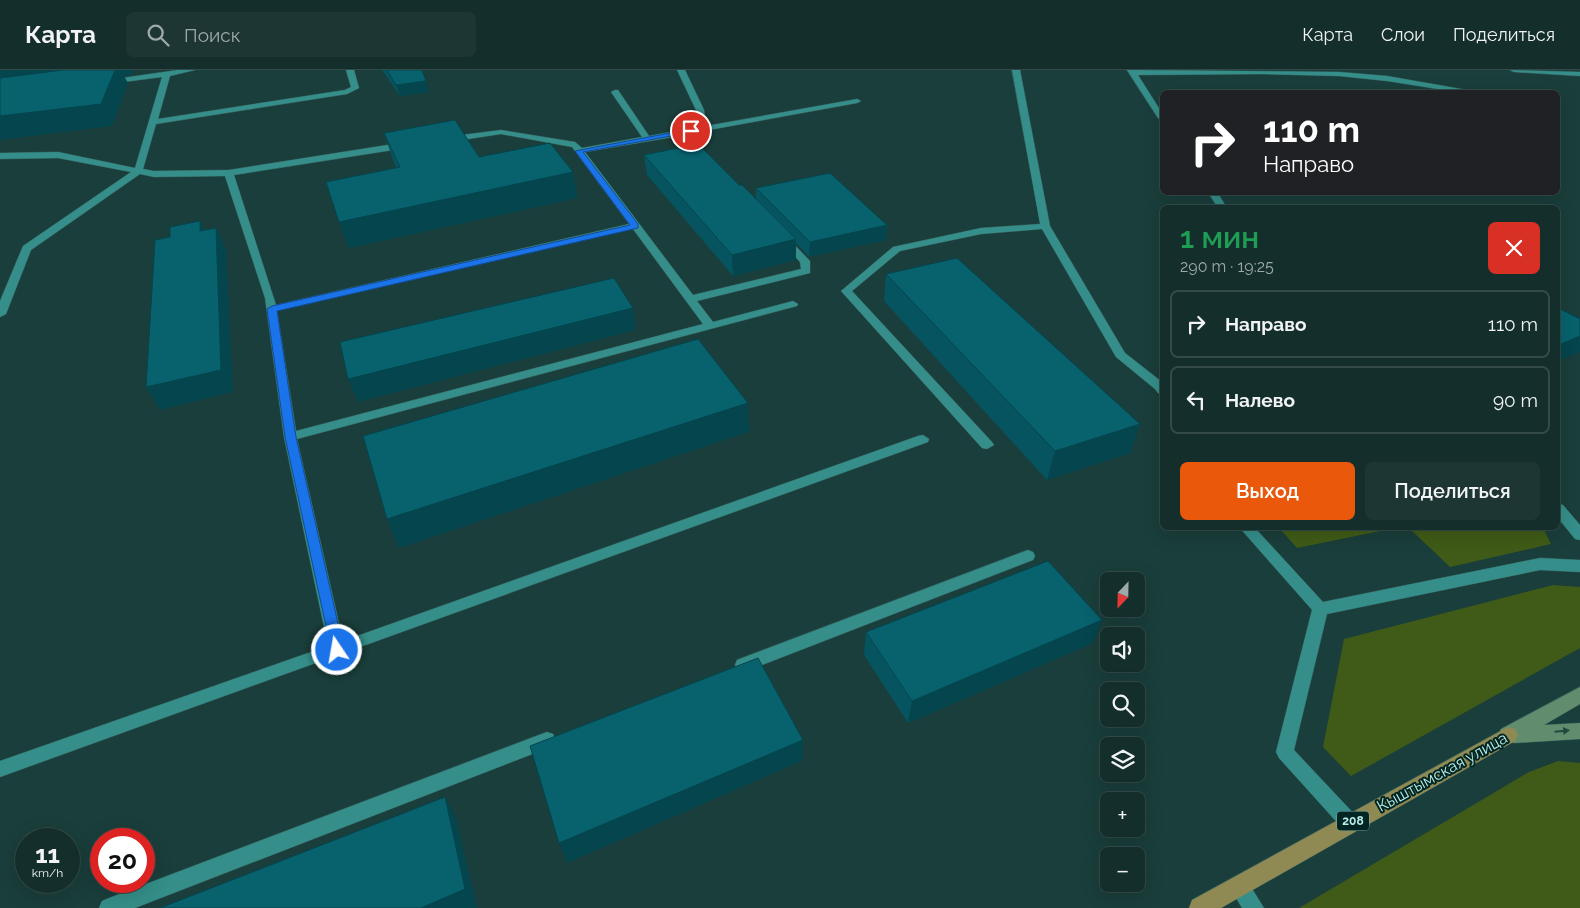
<!DOCTYPE html>
<html lang="ru">
<head>
<meta charset="utf-8">
<style>
  :root { --surface:#142e2c; --page:#1d3634; --text:#f1f3f6; --muted:#9da8a9; --line:#334a48; --accent:#ea580c }
  body { margin:0; font-family:Raleway,sans-serif; background:var(--page); color:var(--text); height:100vh; display:flex; flex-direction:column; font-size:19px; white-space:nowrap }
  * { box-sizing:border-box; margin:0 }
  p { font-size:16px; color:var(--muted) }
  .icon { flex:none; width:28px; height:28px; fill:none; stroke:currentColor; stroke-width:2; stroke-linecap:round; stroke-linejoin:round }
  .map { position:relative; flex:1; overflow:hidden }
  .side { position:absolute; left:1160px; top:135px; width:400px; height:325px; display:flex; flex-direction:column; background:var(--surface); border-radius:8px; box-shadow:0 5px 20px #0002,0 0 0 1px var(--line) }
  .side>* { flex:none }
  .guide { position:absolute; left:1160px; top:20px; width:400px; height:105px; border-radius:8px; box-shadow:0 5px 20px #0002,0 0 0 1px var(--line); background:#202124; color:#fff; overflow:hidden }
  .needle { width:32px; rotate:202deg }
  .controls { position:absolute; left:1100px; top:502px; display:grid; gap:10px }
  .controls a { display:grid; place-items:center; width:45px; height:45px; border-radius:8px; background:var(--surface); box-shadow:0 5px 20px #0002,0 0 0 1px var(--line); font-size:25px }
  .speed { position:absolute; left:15px; top:758px; display:flex; gap:10px; font-size:25px; font-weight:700; text-align:center }
  .speed>* { display:grid; place-content:center; width:65px; height:65px; border-radius:50%; background:var(--surface); box-shadow:0 5px 20px #0002,0 0 0 1px var(--line); line-height:1 }
  .speed small { font-size:12px; font-weight:400 }
  .speed .limit { border:8px solid #d22; background:#fff; color:#111 }
  .pin { position:absolute; display:grid; place-items:center; width:42px; height:42px; color:#fff; margin:-21px; border:2px solid #fff; border-radius:50%; box-shadow:0 1px 5px #0007 }
  .me { position:absolute; width:55px; margin:-28px; rotate:348deg; stroke-linejoin:round; filter:drop-shadow(0 0 4px #0008) }
  .turn { display:flex; align-items:center; gap:18px; height:105px; padding:0 20px; font-size:22px }
  .turn .icon { width:65px; height:65px; stroke-width:2.5 }
  .turn b { display:block; font-size:35px; line-height:42px }
  .round { display:grid; place-items:center; flex:none; width:52px; height:52px; border-radius:8px; background:var(--page) }
  .summary { display:flex; align-items:center; justify-content:space-between; height:85px; padding:0 20px }
  h1 { font-size:30px; font-weight:600; line-height:38px; color:#1e9e55 }
  .button { display:flex; gap:10px; margin-top:auto; padding:10px 20px }
  .button a { flex:1; height:58px; border-radius:8px; background:var(--accent); color:#fff; font-size:20px; font-weight:600; line-height:58px; text-align:center }
  .button a+a { background:var(--page); color:var(--text) }
  ul { padding:0; list-style:none }
  li { display:flex; align-items:center; gap:15px; height:68px; margin:0 10px 8px; padding:0 10px; border:2px solid var(--line); border-radius:8px }
  li div { flex:1 }
  li b { display:block; font-size:19px }
  li em { font-style:normal }
  header { display:flex; align-items:center; gap:30px; box-sizing:border-box; height:70px; padding:0 25px; background:var(--surface); border-bottom:1px solid var(--line) }
  header strong { font-size:24px }
  nav { display:flex; gap:28px; margin-inline-start:auto; font-size:18px }
  .search { width:350px; height:45px; background:var(--page); display:flex; align-items:center; gap:12px; box-sizing:border-box; padding:0 18px; border-radius:8px; color:var(--muted); font-size:19px }
  .map>svg:first-child { display:block }
  .green { fill:#3f5b17 }
  .lines { fill:none; stroke-linecap:round; stroke-linejoin:round }
  .lane-casing { stroke:#345d5a; stroke-width:1 }
  .secondary-casing { stroke:#345d5a; stroke-width:1 }
  .primary-casing { stroke:#345d5a; stroke-width:1 }
  .lane { fill:#358e89; fill-rule:evenodd }
  .secondary { fill:#628c6e; fill-rule:evenodd }
  .primary { fill:#8f8a53; fill-rule:evenodd }
  .wall { fill:#06545f }
  .shaded-wall { fill:#05454d }
  .building { fill:#07626e; stroke:#05454d }
  .oneway { fill:#22493d }
  .route { fill:#1a73e8; stroke:#114b97 }
  .labels { text-anchor:middle; dominant-baseline:central; stroke-width:4; stroke-linejoin:round; paint-order:stroke }
  .shield { fill:#002523; stroke:#82b0ac; stroke-width:1 }
  .shield-label { font-size:12px; font-weight:bold; fill:#b9ece7 }
  .near-street-label { font-size:16px; fill:#b9ece7; stroke:#002523 }
</style>
</head>
<body>
<header>
<strong>Карта</strong>
<div class="search"><svg class="icon" aria-label="search" viewBox="0 0 24 24"><circle cx="10" cy="10" r="6"/><path d="M15 15l6 6"/></svg>Поиск</div>
<nav><a>Карта</a><a>Слои</a><a>Поделиться</a></nav>
</header>
<div class="map">
<svg width="1580" height="838" viewBox="0 0 1580 838">
  <rect width="100%" height="100%" fill="#1a3e3b"/>
  <!-- green -->
  <path class="green" d="M 1279,458 L 1395,458 L 1297,478 Z
    M 1409,458 L 1543,458 L 1551,474 L 1450,497 Z
    M 1553,515 L 1580,517 L 1580,578 L 1351,706 L 1323,677 L 1344,569 Z
    M 1558,691 L 1580,693 L 1580,838 L 1299,838 L 1529,702 Z"/>
  <g class="lines">
    <!-- lane casing -->
    <g class="lane-casing">
      <path id="lane" d="M 178,0 L 195,0 L 170,6 L 158,49 L 345,20 L 351,17 L 346,0 L 354,0 L 359,18 L 347,24 L 156,54 L 143,99 L 154,101 L 229,100 L 406,72 L 410,75 L 406,78 L 234,105 L 276,235 L 629,154 L 572,77 L 501,64 L 449,72 L 445,69 L 446,67 L 501,60 L 575,72 L 582,78 L 642,67 L 611,22 L 615,20 L 618,20 L 649,66 L 698,57 L 696,40 L 677,0 L 685,0 L 704,40 L 706,56 L 857,29 L 861,31 L 857,33 L 687,64 L 708,87 L 704,90 L 701,89 L 679,66 L 585,82 L 693,225 L 801,199 L 800,192 L 781,171 L 781,167 L 787,167 L 810,191 L 810,203 L 697,231 L 713,252 L 793,231 L 798,234 L 797,236 L 297,369 L 343,571 L 918,366 L 923,365 L 929,369 L 928,372 L 0,707 L 0,691 L 328,576 L 284,367 L 265,228 L 225,106 L 154,107 L 140,104 L 31,180 L 6,244 L 0,247 L 0,231 L 23,176 L 131,102 L 58,88 L 0,89 L 0,83 L 58,82 L 135,98 L 162,7 L 108,14 L 104,12 L 108,10 ZM 633,159 L 703,254 L 296,361 L 277,241 Z
        M 1012,0 L 1020,0 L 1050,156 L 1125,283 L 1162,312 L 1162,324 L 1158,323 L 1155,319 L 1116,287 L 1042,159 L 981,164 L 900,181 L 852,221 L 992,372 L 994,375 L 987,379 L 982,378 L 841,221 L 893,177 L 981,158 L 1040,154 Z
        M 1127,0 L 1339,2 L 1387,6 L 1467,20 L 1471,22 L 1457,22 L 1387,11 L 1339,6 L 1261,4 L 1138,5 L 1162,43 L 1162,50 L 1158,48 Z
        M 1510,0 L 1580,2 L 1580,6 L 1514,2 Z
        M 1208,122 L 1217,122 L 1227,138 L 1218,138 Z
        M 1558,434 L 1563,435 L 1580,455 L 1580,470 L 1575,469 L 1558,448 Z
        M 1240,458 L 1255,458 L 1323,532 L 1540,488 L 1580,490 L 1580,502 L 1540,500 L 1327,544 L 1294,680 L 1357,747 L 1359,753 L 1357,759 L 1350,762 L 1343,759 L 1279,688 L 1276,682 L 1312,540 Z
        M 1028,480 L 1033,482 L 1035,486 L 1033,490 L 749,600 L 743,602 L 737,600 L 735,595 L 737,590 Z
        M 547,662 L 553,664 L 556,670 L 553,676 L 135,838 L 99,838 L 102,831 L 109,828 Z
        M 1239,806 L 1246,809 L 1264,838 L 1242,838 L 1229,816 L 1232,809 Z"/>
    </g>
    <!-- secondary casing -->
    <g class="secondary-casing">
      <path id="secondary" d="M 1580,617 L 1580,634 L 1544,655 L 1580,653 L 1580,669 L 1515,673 L 1501,671 L 1498,665 L 1501,659 Z"/>
    </g>
    <!-- primary casing -->
    <g class="primary-casing">
      <path id="primary" d="M 1508,657 L 1515,659 L 1518,665 L 1515,671 L 1221,838 L 1189,838 L 1192,830 Z"/>
    </g>
    <!-- lane -->
    <use href="#lane" class="lane"/>
    <!-- secondary -->
    <use href="#secondary" class="secondary"/>
    <!-- primary -->
    <use href="#primary" class="primary"/>
  </g>
  <!-- wall -->
  <path class="wall" d="M 382,0 L 422,0 L 429,22 L 400,26 Z
    M 384,63 L 479,87 L 573,102 L 577,128 L 349,178 L 396,98 L 392,87 Z
    M 644,85 L 739,115 L 756,129 L 756,118 L 887,155 L 886,170 L 809,187 L 796,173 L 796,190 L 733,206 L 647,105 Z
    M 886,204 L 1130,383 L 1047,410 L 884,231 Z
    M 1558,238 L 1580,249 L 1558,291 Z
    M 866,562 L 1093,573 L 908,653 L 864,585 Z"/>
  <!-- shaded-wall -->
  <path class="shaded-wall" d="M 5,0 L 133,0 L 132,5 L 124,6 L 128,13 L 112,56 L 0,70 L 0,1 Z
    M 426,11 L 429,22 L 400,26 L 396,15 Z
    M 573,102 L 577,128 L 349,178 L 339,152 Z
    M 200,151 L 210,172 L 200,161 Z
    M 887,155 L 886,170 L 809,187 L 810,172 Z
    M 216,158 L 226,179 L 233,322 L 160,340 L 146,317 Z
    M 796,169 L 796,190 L 733,206 L 732,185 Z
    M 633,238 L 636,260 L 358,332 L 348,309 Z
    M 1580,266 L 1580,282 L 1558,291 L 1558,278 L 1561,274 Z
    M 748,333 L 749,362 L 399,478 L 387,449 Z
    M 1140,354 L 1130,383 L 1047,410 L 1055,381 Z
    M 1102,550 L 1093,573 L 908,653 L 912,631 Z
    M 803,670 L 802,691 L 567,793 L 559,773 Z
    M 445,727 L 456,748 L 477,838 L 421,838 Z"/>
  <!-- building -->
  <path class="building" d="M 63,0 L 115,0 L 101,34 L 0,46 L 0,8 Z
    M 387,0 L 422,0 L 426,11 L 396,15 Z
    M 455,50 L 479,87 L 550,73 L 573,102 L 339,152 L 326,112 L 400,97 L 384,63 Z
    M 698,74 L 739,115 L 742,115 L 796,169 L 732,185 L 644,85 Z
    M 830,103 L 887,155 L 810,172 L 756,118 Z
    M 200,151 L 200,161 L 216,158 L 221,300 L 146,317 L 155,170 L 170,167 L 170,157 Z
    M 957,188 L 1140,354 L 1055,381 L 886,204 Z
    M 614,208 L 633,238 L 348,309 L 340,272 Z
    M 1558,238 L 1580,249 L 1580,266 L 1561,274 L 1558,272 Z
    M 698,269 L 748,333 L 387,449 L 363,366 Z
    M 1048,491 L 1102,550 L 912,631 L 866,562 Z
    M 758,588 L 803,670 L 559,773 L 530,676 Z
    M 445,727 L 465,819 L 421,838 L 160,838 Z"/>
  <!-- one-way arrows -->
  <defs><path id="oneway-solid" d="M-6-.8H1V-3.2L6.5 0L1 3.2V.8H-6Z" transform="scale(1.25)"/></defs>
  <use class="oneway" href="#oneway-solid" transform="translate(1562 661) rotate(-5)"/>
  <!-- route -->
  <path class="route" d="M 691,59 L 693,59 L 693,62 L 583,82 L 638,154 L 638,158 L 277,241 L 296,367 L 344,580 L 342,584 L 337,586 L 332,584 L 285,367 L 267,239 L 272,236 L 630,155 L 575,81 Z"/>
  <g class="labels">
    <!-- shield labels -->
    <rect class="shield" x="1337" y="741.5" width="32" height="19" rx="4"/>
    <g class="shield-label">
      <text x="1353" y="751">208</text>
    </g>
    <!-- near-street labels -->
    <g class="near-street-label">
      <text transform="translate(1442 702) rotate(-29)">Кыштымская улица</text>
    </g>
  </g>
</svg>
<div class="controls">
<a><svg class="needle" viewBox="-14 -14 28 28"><path d="M0-13l5 13h-10z" fill="#e53935"/><path d="M0 13l5-13h-10z" fill="#9da8a9"/></svg></a>
<a><svg class="icon" aria-label="sound" viewBox="0 0 24 24"><path d="M4 9h4l5-4v14l-5-4H4zM17 9q2 3 0 6"/></svg></a>
<a><svg class="icon" aria-label="search" viewBox="0 0 24 24"><circle cx="10" cy="10" r="6"/><path d="M15 15l6 6"/></svg></a>
<a><svg class="icon" aria-label="layers" viewBox="0 0 24 24"><path d="M12 4l9 5-9 5-9-5zM3 14l9 5 9-5"/></svg></a>
<a>+</a>
<a>−</a>
</div>
<div class="speed"><div>11<small>km/h</small></div><div class="limit">20</div></div>
<div class="pin" style="left:691px;top:61px;background:#d93025"><svg class="icon" aria-label="arrive" viewBox="0 0 24 24"><path d="M6 21V4h12l-3 4 3 4H6"/></svg></div>
<svg class="me" style="left:337px;top:580px" viewBox="-20 -20 40 40"><circle r="17" fill="#1a73e8" stroke="#fff" stroke-width="3"/><path d="M0-11L8 9 0 5-8 9z" fill="#fff"/></svg>
<div class="guide">
<div class="turn"><svg class="icon" aria-label="right" viewBox="0 0 24 24"><path d="M7 20v-9h11M14 6l5 5-5 5"/></svg><div><b>110 m</b>Направо</div></div>
</div>
<section class="side">
<div class="summary"><div><h1>1 мин</h1><p>290 m · 19:25</p></div><a class="round" style="background:#d93025;color:#fff"><svg class="icon" aria-label="close" viewBox="0 0 24 24"><path d="M6 6l12 12M18 6L6 18"/></svg></a></div>
<ul>
<li><svg class="icon" aria-label="right" viewBox="0 0 24 24"><path d="M7 20v-9h11M14 6l5 5-5 5"/></svg><div><b>Направо</b></div><em>110 m</em></li>
<li><svg class="icon" aria-label="left" viewBox="0 0 24 24"><path d="M17 20v-9H6M10 6l-5 5 5 5"/></svg><div><b>Налево</b></div><em>90 m</em></li>
</ul>
<div class="button"><a>Выход</a><a>Поделиться</a></div>
</section>
</div>
</body>
</html>
